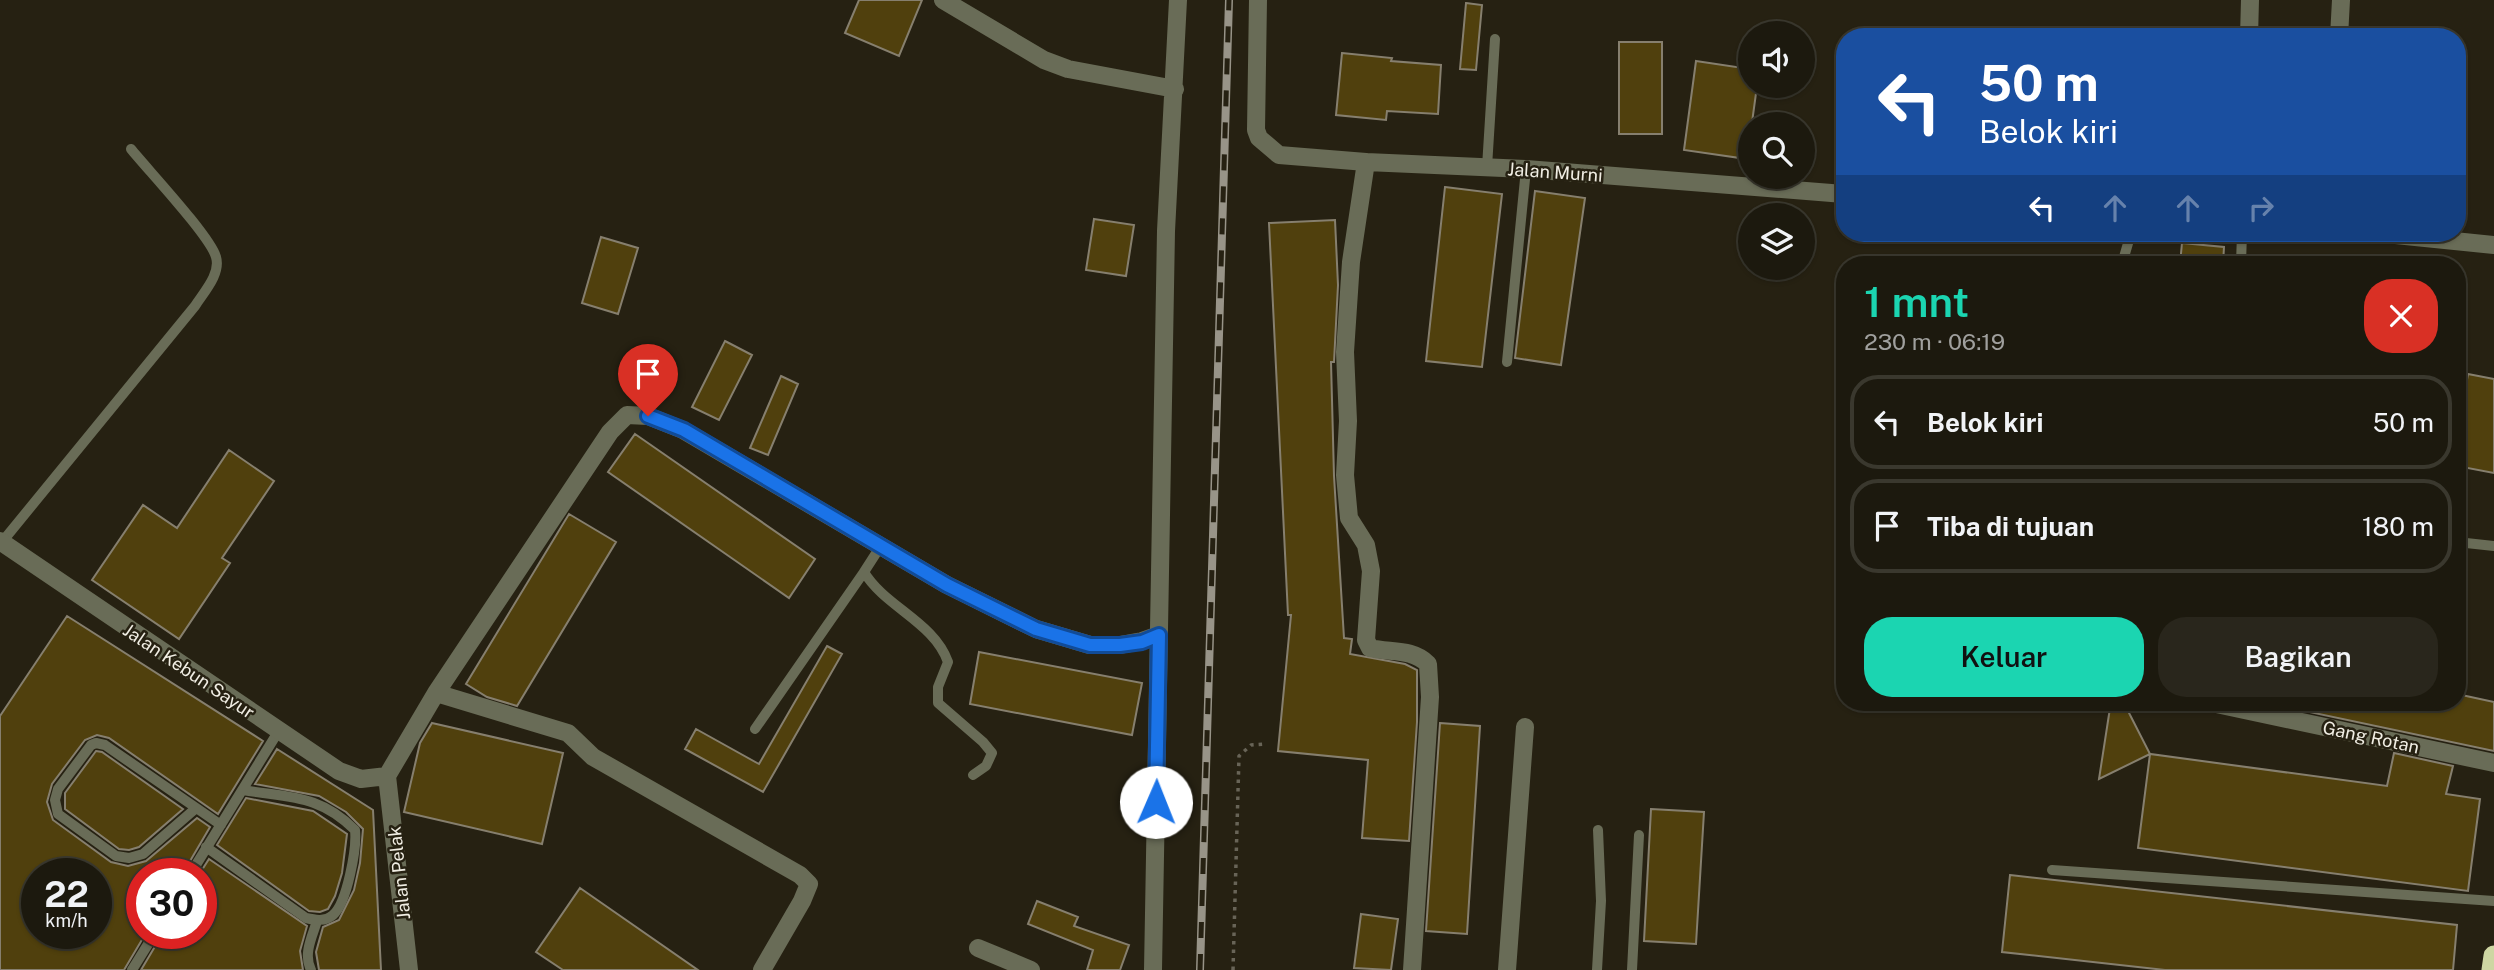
<!DOCTYPE html>
<html lang="id">
<head>
<meta charset="utf-8">
<style>
  :root { --surface:#1c190e; --page:#29261c; --text:#f1f3f6; --muted:#a0a09e; --line:#3a382e; --accent:#1bd5b1 }
  body { margin:0; font-family:"Public Sans",sans-serif; background:var(--page); color:var(--text); height:100vh; display:flex; flex-direction:column; font-size:26px; white-space:nowrap }
  * { box-sizing:border-box; margin:0 }
  p { font-size:23px; color:var(--muted) }
  .icon { flex:none; width:38px; height:38px; fill:none; stroke:currentColor; stroke-width:2; stroke-linecap:round; stroke-linejoin:round }
  .map { position:relative; flex:1; overflow:hidden }
  .drawer { position:absolute; left:1836px; top:256px; width:630px; height:455px; display:flex; flex-direction:column; background:var(--surface); border-radius:28px; box-shadow:0 2px 5px #0004,0 0 0 2px var(--line) }
  .drawer>* { flex:none }
  .hud { position:absolute; left:1836px; top:28px; width:630px; height:214px; border-radius:28px; box-shadow:0 2px 5px #0004,0 0 0 2px var(--line); background:#1a4fa0; color:#fff; overflow:hidden }
  .buttons { position:absolute; left:1738px; top:21px; display:grid; gap:14px }
  .buttons a { display:grid; place-items:center; width:77px; height:77px; border-radius:50%; background:var(--surface); box-shadow:0 2px 5px #0004,0 0 0 2px var(--line); font-size:35px }
  .speed { position:absolute; left:21px; top:858px; display:flex; gap:14px; font-size:35px; font-weight:700; text-align:center }
  .speed>* { display:grid; place-content:center; width:91px; height:91px; border-radius:50%; background:var(--surface); box-shadow:0 2px 5px #0004,0 0 0 2px var(--line); line-height:1 }
  .speed small { font-size:18px; font-weight:400 }
  .speed .limit { border:10px solid #d22; background:#fff; color:#111 }
  .pin { position:absolute; display:grid; place-items:center; width:60px; height:60px; color:#fff; margin:-72px -30px; border-radius:50% 50% 50% 0; rotate:-45deg; box-shadow:0 0 7px #0007 }
  .pin .icon { rotate:45deg }
  .me { position:absolute; width:77px; margin:-38px; rotate:1deg; stroke-linejoin:round; filter:drop-shadow(0 0 5px #0008) }
  .turn { display:flex; align-items:center; gap:24px; height:147px; padding:0 28px; font-size:32px }
  .turn .icon { width:91px; height:91px; stroke-width:2.5 }
  .turn b { display:block; font-size:49px; line-height:60px }
  .lanes { display:flex; align-items:center; height:66px; padding:0 28px; background:#0003; justify-content:center; gap:35px; direction:ltr }
  .lanes .off { opacity:.35 }
  .round { display:grid; place-items:center; flex:none; width:74px; height:74px; border-radius:28px; background:var(--page) }
  .headline { display:flex; align-items:center; justify-content:space-between; height:119px; padding:0 28px }
  h1 { font-size:42px; font-weight:600; line-height:52px; color:var(--accent) }
  .cta { display:flex; gap:14px; margin-top:auto; padding:14px 28px }
  .cta a { flex:1; height:80px; border-radius:28px; background:var(--accent); color:#111; font-size:28px; font-weight:600; line-height:80px; text-align:center }
  .cta a+a { background:var(--page); color:var(--text) }
  ul { padding:0; list-style:none }
  li { display:flex; align-items:center; gap:21px; height:94px; margin:0 14px 10px; padding:0 14px; border:4px solid var(--line); border-radius:28px }
  li div { flex:1 }
  li b { display:block; font-size:26px }
  li em { font-style:normal }
  .map>svg:first-child { display:block }
  .building { fill:#50400d; stroke:#867f6e; stroke-width:2; fill-rule:evenodd }
  .lines { fill:none; stroke-linecap:round; stroke-linejoin:round }
  .path { stroke:#686457; stroke-width:3.5; stroke-dasharray:3.5 5; stroke-linecap:butt }
  .lane { stroke:#696c57; stroke-width:10 }
  .street { stroke:#696c57; stroke-width:18 }
  .highway { stroke:#ced6a2; stroke-width:21 }
  .rail-casing { stroke:#989488; stroke-width:8 }
  .rail { stroke:#262112; stroke-width:5; stroke-dasharray:16; stroke-linecap:butt }
  .route-casing { stroke:#114b97; stroke-width:18 }
  .route { stroke:#1a73e8; stroke-width:12 }
  .labels { text-anchor:middle; dominant-baseline:central; stroke-width:5; stroke-linejoin:round; paint-order:stroke }
  .street-label { font-size:18px; fill:#f0ede3; stroke:#262112 }
</style>
</head>
<body>
<div class="map">
<svg width="2494" height="970" viewBox="0 0 2494 970">
  <rect width="100%" height="100%" fill="#262112"/>
  <!-- building -->
  <path class="building" d="M 859,0 L 922,0 L 899,56 L 845,33 Z
    M 1466,3 L 1482,5 L 1476,70 L 1460,69 Z
    M 1619,42 L 1662,42 L 1662,134 L 1619,134 Z
    M 1342,53 L 1392,58 L 1391,61 L 1441,65 L 1438,114 L 1387,111 L 1386,120 L 1336,115 Z
    M 1696,61 L 1750,69 L 1750,86 L 1757,86 L 1747,159 L 1684,150 Z
    M 1445,187 L 1502,194 L 1482,367 L 1426,361 Z
    M 1535,191 L 1585,198 L 1561,365 L 1515,358 Z
    M 1094,219 L 1134,225 L 1126,276 L 1086,270 Z
    M 1335,220 L 1338,285 L 1334,362 L 1331,362 L 1334,476 L 1344,638 L 1352,639 L 1350,654 L 1405,664 L 1417,670 L 1417,722 L 1409,841 L 1362,838 L 1368,760 L 1278,751 L 1291,615 L 1288,615 L 1269,223 Z
    M 601,237 L 638,248 L 618,314 L 582,303 Z
    M 2182,243 L 2224,247 L 2223,264 L 2180,264 Z
    M 725,341 L 752,355 L 719,420 L 692,407 Z
    M 2468,374 L 2494,379 L 2494,473 L 2457,466 L 2457,437 Z
    M 781,376 L 798,384 L 768,455 L 750,448 Z
    M 635,434 L 815,559 L 789,598 L 608,472 Z
    M 229,450 L 274,481 L 222,558 L 230,563 L 179,639 L 92,580 L 143,505 L 177,528 Z
    M 569,514 L 616,542 L 517,706 L 487,697 L 466,684 Z
    M 67,616 L 263,741 L 218,814 L 109,738 L 97,735 L 85,740 L 52,784 L 47,802 L 53,820 L 111,862 L 128,866 L 146,861 L 197,818 L 210,827 L 183,873 L 142,873 L 142,933 L 146,933 L 124,970 L 0,970 L 0,716 ZM 37,873 L 96,873 L 96,933 L 37,933 Z
    M 827,646 L 842,654 L 763,792 L 685,749 L 696,729 L 759,764 Z
    M 979,652 L 1142,683 L 1132,735 L 970,704 Z
    M 2457,694 L 2494,702 L 2494,751 L 2277,705 L 2277,702 L 2457,702 Z
    M 2110,708 L 2128,711 L 2150,754 L 2099,779 Z
    M 432,723 L 563,753 L 542,844 L 404,812 L 420,743 Z
    M 1440,723 L 1480,726 L 1467,934 L 1426,931 Z
    M 277,749 L 373,810 L 381,970 L 319,970 L 316,952 L 323,927 L 339,920 L 354,890 L 360,863 L 363,829 L 346,812 L 319,796 L 255,784 Z
    M 96,751 L 102,752 L 183,809 L 139,847 L 129,850 L 119,849 L 65,809 L 65,793 Z
    M 2394,753 L 2453,766 L 2446,794 L 2480,799 L 2468,891 L 2138,848 L 2150,754 L 2387,786 Z
    M 246,798 L 313,811 L 347,834 L 342,873 L 335,896 L 328,909 L 320,912 L 309,911 L 217,845 Z
    M 1651,809 L 1704,812 L 1696,944 L 1644,941 Z
    M 209,859 L 307,926 L 300,951 L 303,970 L 141,970 L 163,933 L 201,933 L 200,873 Z
    M 2010,875 L 2457,925 L 2453,970 L 2165,970 L 2002,952 Z
    M 580,888 L 698,970 L 563,970 L 536,952 Z
    M 1037,901 L 1078,917 L 1074,926 L 1129,945 L 1120,970 L 1087,970 L 1093,950 L 1028,924 Z
    M 1361,914 L 1398,919 L 1391,970 L 1354,968 Z"/>
  <g class="lines">
    <!-- path -->
    <path class="path" d="M 1233,970 L 1239,756 L 1251,745 L 1264,744"/>
    <!-- lane -->
    <path class="lane" d="M 1487,167 L 1495,39
      M 2122,264 L 2131,233
      M 2241,264 L 2242,233
      M 1507,362 L 1526,169
      M 2,542 L 195,306 C 204,292 221,274 216,257 C 210,236 148,170 131,149
      M 2457,542 L 2494,546
      M 882,544 L 864,572 C 885,607 934,622 948,662 L 938,687 L 938,703 L 983,742 L 992,753 L 986,766 L 973,775
      M 755,729 L 864,572
      M 195,809 L 143,854 L 129,858 L 116,856 L 58,814 L 55,800 L 58,789 L 91,745 L 96,743 L 105,745 L 221,825
      M 206,847 L 306,918 C 315,920 325,922 333,915 C 347,903 357,848 355,830 C 319,794 289,798 243,790
      M 2052,870 L 2494,901
      M 191,873 L 278,732
      M 132,970 L 155,933
      M 311,970 C 303,954 312,937 317,921
      M 1597,970 L 1601,901 L 1598,830
      M 1632,970 L 1639,835"/>
    <!-- street -->
    <path class="street" d="M 943,0 L 1044,60 L 1068,69 L 1175,89
      M 1258,0 L 1256,130 L 1259,138 L 1279,155 L 1366,162 L 1526,169 L 1844,194
      M 2249,37 L 2250,0
      M 2339,37 L 2341,0
      M 1366,162 L 1351,262 L 1345,352 L 1348,421 L 1345,475 L 1349,518 L 1366,545 L 1371,571 L 1366,640 L 1370,648 C 1390,653 1412,648 1428,664 L 1430,697 L 1412,970
      M 2376,233 L 2494,245
      M 0,541 L 339,771 L 361,779 L 387,776
      M 436,693 L 568,733 L 593,757 L 800,875 L 809,884 L 802,901 L 762,970
      M 2207,702 L 2494,763
      M 387,776 L 436,693 L 610,432 L 627,415 L 648,416 L 683,430 L 947,585 L 1036,629 L 1090,645 L 1120,645 L 1142,641 L 1159,635
      M 387,776 L 409,970
      M 978,948 L 1031,970
      M 1153,970 L 1166,231 L 1178,0
      M 1507,970 L 1525,727"/>
    <!-- highway -->
    <path class="highway" d="M 2492,970 L 2494,956"/>
    <!-- rail casing -->
    <g class="rail-casing">
      <path id="rail" d="M 1200,970 L 1229,0"/>
    </g>
    <!-- rail -->
    <use href="#rail" class="rail"/>
  </g>
  <g class="lines">
    <!-- route casing -->
    <g class="route-casing">
      <path id="route" d="M 648,416 L 684,430 L 947,585 L 1036,629 L 1090,645 L 1120,645 L 1142,642 L 1159,635 L 1156,802"/>
    </g>
    <!-- route -->
    <use href="#route" class="route"/>
  </g>
  <g class="labels">
    <!-- street labels -->
    <g class="street-label">
      <text transform="translate(1555 172) rotate(4)">Jalan Murni</text>
      <text transform="translate(189 671) rotate(34)">Jalan Kebun Sayur</text>
      <text transform="translate(2371 737) rotate(12)">Gang Rotan</text>
      <text transform="translate(399 873) rotate(-96)">Jalan Pelak</text>
    </g>
  </g>
</svg>
<div class="buttons">
<a><svg class="icon" aria-label="sound" viewBox="0 0 24 24"><path d="M4 9h4l5-4v14l-5-4H4zM17 9q2 3 0 6"/></svg></a>
<a><svg class="icon" aria-label="search" viewBox="0 0 24 24"><circle cx="10" cy="10" r="6"/><path d="M15 15l6 6"/></svg></a>
<a><svg class="icon" aria-label="layers" viewBox="0 0 24 24"><path d="M12 4l9 5-9 5-9-5zM3 14l9 5 9-5"/></svg></a>
</div>
<div class="speed"><div>22<small>km/h</small></div><div class="limit">30</div></div>
<div class="pin" style="left:648px;top:416px;background:#d93025"><svg class="icon" aria-label="arrive" viewBox="0 0 24 24"><path d="M6 21V4h12l-3 4 3 4H6"/></svg></div>
<svg class="me" style="left:1156px;top:802px" viewBox="-20 -20 40 40"><circle r="19" fill="#fff"/><path d="M0-13L10 11 0 6-10 11z" fill="#1a73e8"/></svg>
<div class="hud">
<div class="turn"><svg class="icon" aria-label="left" viewBox="0 0 24 24"><path d="M17 20v-9H6M10 6l-5 5 5 5"/></svg><div><b>50 m</b>Belok kiri</div></div>
<div class="lanes"><svg class="icon" aria-label="left" viewBox="0 0 24 24"><path d="M17 20v-9H6M10 6l-5 5 5 5"/></svg><svg class="icon off" aria-label="ahead" viewBox="0 0 24 24"><path d="M12 20V5M6 11l6-6 6 6"/></svg><svg class="icon off" aria-label="ahead" viewBox="0 0 24 24"><path d="M12 20V5M6 11l6-6 6 6"/></svg><svg class="icon off" aria-label="right" viewBox="0 0 24 24"><path d="M7 20v-9h11M14 6l5 5-5 5"/></svg></div>
</div>
<section class="drawer">
<div class="headline"><div><h1>1 mnt</h1><p>230 m · 06:19</p></div><a class="round" style="background:#d93025;color:#fff"><svg class="icon" aria-label="close" viewBox="0 0 24 24"><path d="M6 6l12 12M18 6L6 18"/></svg></a></div>
<ul>
<li><svg class="icon" aria-label="left" viewBox="0 0 24 24"><path d="M17 20v-9H6M10 6l-5 5 5 5"/></svg><div><b>Belok kiri</b></div><em>50 m</em></li>
<li><svg class="icon" aria-label="arrive" viewBox="0 0 24 24"><path d="M6 21V4h12l-3 4 3 4H6"/></svg><div><b>Tiba di tujuan</b></div><em>180 m</em></li>
</ul>
<div class="cta"><a>Keluar</a><a>Bagikan</a></div>
</section>
</div>
</body>
</html>
